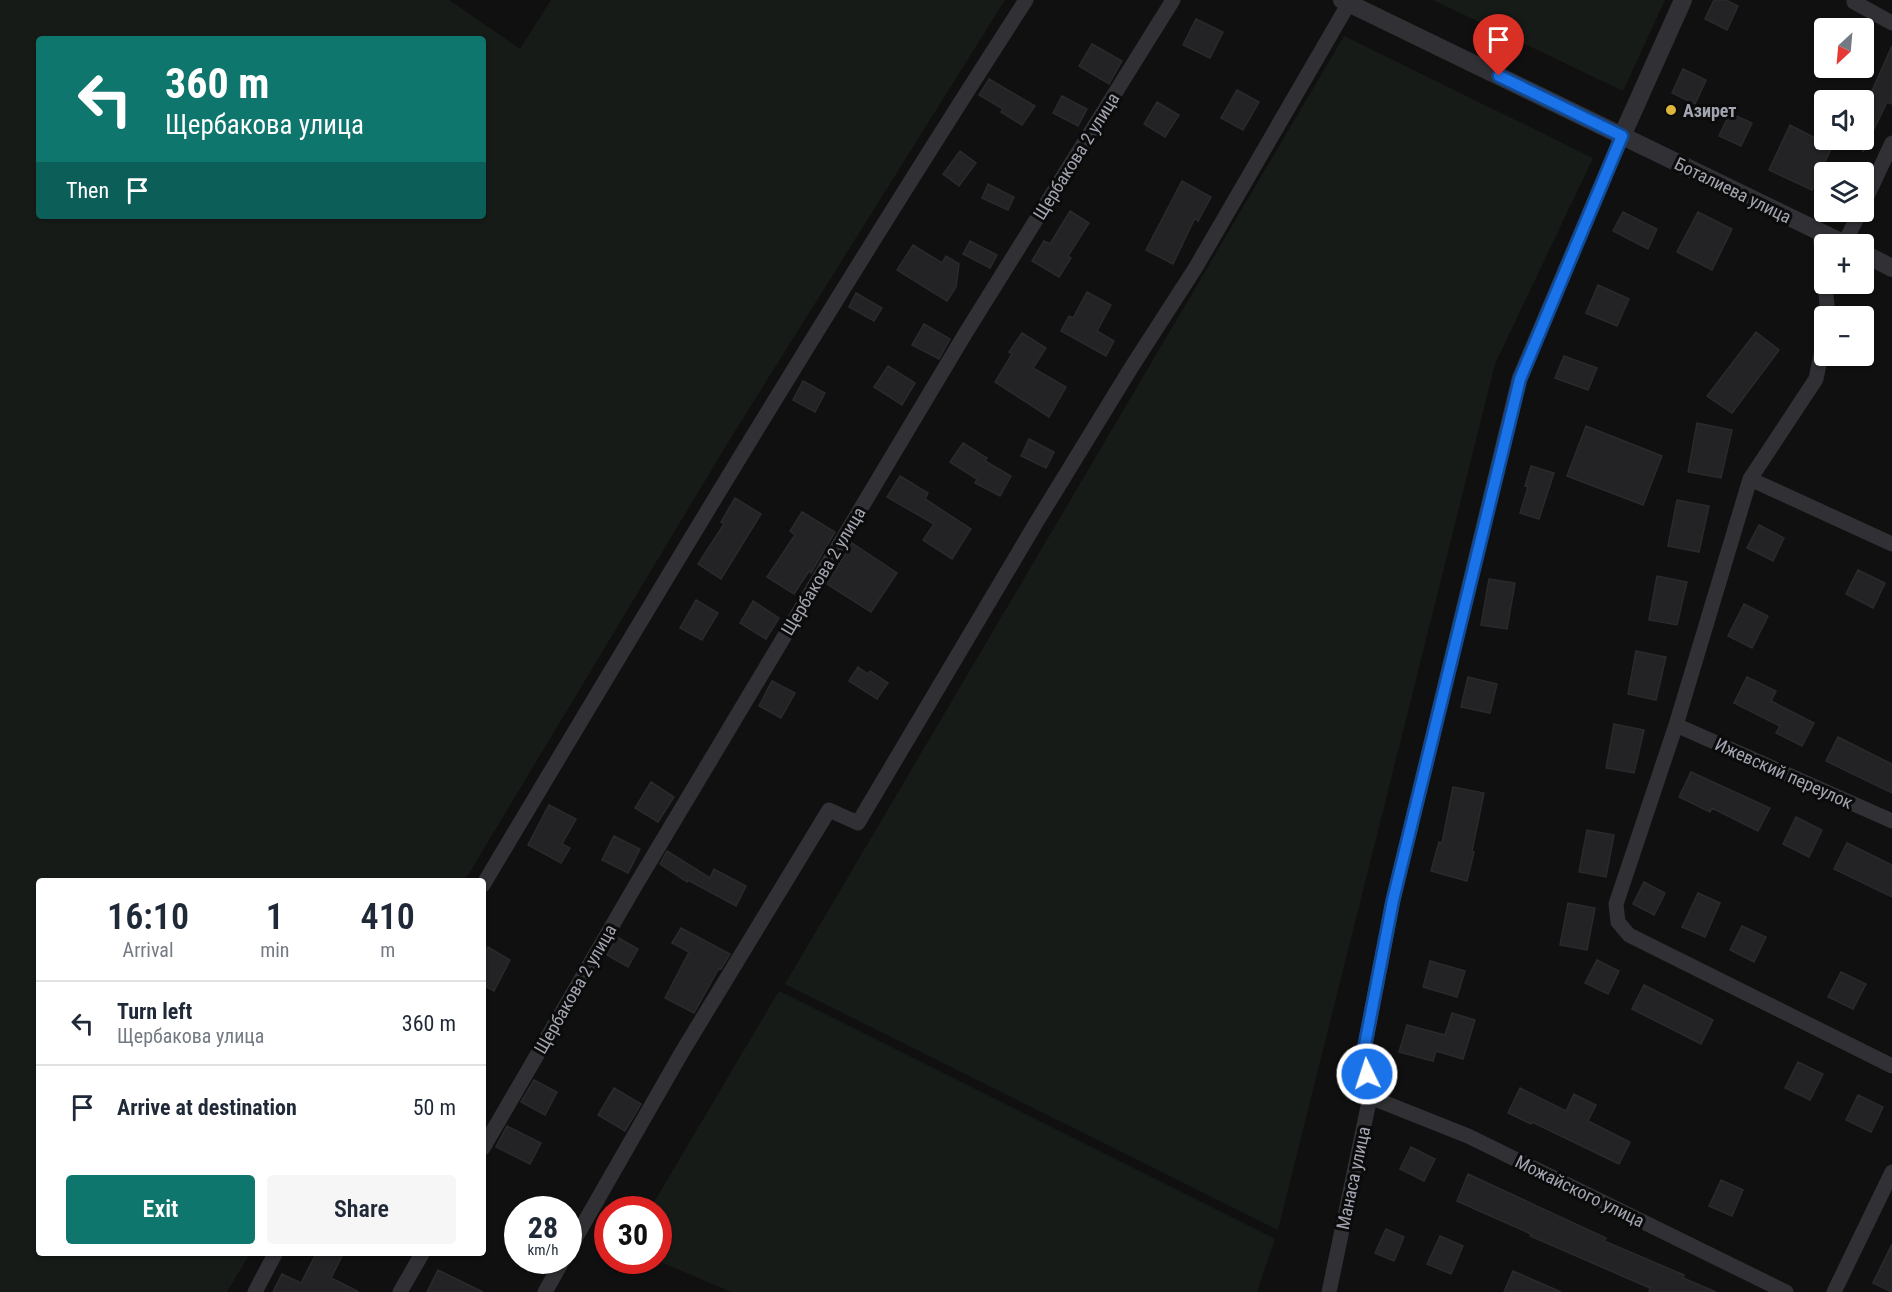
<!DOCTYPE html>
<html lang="en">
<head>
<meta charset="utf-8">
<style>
  :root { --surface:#fff; --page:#f6f6f7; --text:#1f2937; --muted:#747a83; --line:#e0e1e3; --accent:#0f766e }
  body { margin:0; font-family:"Roboto Condensed",sans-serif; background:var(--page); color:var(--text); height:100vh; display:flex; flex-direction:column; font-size:22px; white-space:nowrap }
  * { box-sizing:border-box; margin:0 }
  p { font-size:20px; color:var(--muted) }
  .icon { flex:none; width:33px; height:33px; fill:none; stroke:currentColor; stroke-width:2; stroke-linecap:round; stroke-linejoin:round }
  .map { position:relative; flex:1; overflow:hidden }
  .details { position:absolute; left:36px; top:878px; width:450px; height:378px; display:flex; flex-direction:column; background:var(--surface); border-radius:6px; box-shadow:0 2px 4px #0004 }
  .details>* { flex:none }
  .top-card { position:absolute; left:36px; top:36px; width:450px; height:183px; border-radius:6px; box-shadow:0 2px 4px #0004; background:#0f766e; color:#fff; overflow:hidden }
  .needle { width:39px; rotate:206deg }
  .controls { position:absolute; left:1814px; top:18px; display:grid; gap:12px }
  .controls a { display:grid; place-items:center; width:60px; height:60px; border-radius:6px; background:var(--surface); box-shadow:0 2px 4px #0004; font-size:30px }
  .speed { position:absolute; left:504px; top:1196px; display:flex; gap:12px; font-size:30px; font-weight:700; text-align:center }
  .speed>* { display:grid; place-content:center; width:78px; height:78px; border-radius:50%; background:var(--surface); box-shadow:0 2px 4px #0004; line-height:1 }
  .speed small { font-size:15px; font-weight:400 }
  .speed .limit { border:9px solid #d22; background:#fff; color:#111 }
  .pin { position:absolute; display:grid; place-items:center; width:51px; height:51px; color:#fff; margin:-62px -26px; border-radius:50% 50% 50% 0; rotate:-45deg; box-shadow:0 0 6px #0007 }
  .pin .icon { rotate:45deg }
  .me { position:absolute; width:66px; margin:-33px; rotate:356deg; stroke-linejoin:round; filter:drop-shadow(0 0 4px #0008) }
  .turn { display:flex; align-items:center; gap:21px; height:126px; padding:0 30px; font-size:27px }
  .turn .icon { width:78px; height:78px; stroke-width:2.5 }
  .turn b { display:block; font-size:42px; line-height:51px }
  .then { display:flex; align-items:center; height:57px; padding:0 30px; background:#0003; gap:12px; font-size:22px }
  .eta { display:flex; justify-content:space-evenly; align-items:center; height:102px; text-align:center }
  .eta b { font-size:36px; font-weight:600; line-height:42px }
  .button { display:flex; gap:12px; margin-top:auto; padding:12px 30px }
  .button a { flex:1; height:69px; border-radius:6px; background:var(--accent); color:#fff; font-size:24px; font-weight:600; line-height:69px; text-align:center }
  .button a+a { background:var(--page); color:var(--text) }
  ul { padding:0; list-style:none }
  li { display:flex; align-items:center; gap:18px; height:84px; padding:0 30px; border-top:2px solid var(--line) }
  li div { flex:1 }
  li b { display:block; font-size:22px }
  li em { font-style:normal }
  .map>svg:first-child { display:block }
  .green { fill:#171b18; fill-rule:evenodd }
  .building { fill:#232325; stroke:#2a2a2d; stroke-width:1.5 }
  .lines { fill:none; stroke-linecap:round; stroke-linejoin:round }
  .minor { stroke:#313135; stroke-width:15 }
  .tertiary { stroke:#313135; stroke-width:18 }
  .route-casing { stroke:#114b97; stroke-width:15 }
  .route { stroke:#1a73e8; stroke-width:10 }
  .poi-dot { fill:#ddb63b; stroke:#0b0b0c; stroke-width:2 }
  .labels { text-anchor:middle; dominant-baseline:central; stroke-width:6; stroke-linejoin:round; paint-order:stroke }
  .poi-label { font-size:18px; font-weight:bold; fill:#a2a5b0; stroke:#0b0b0c; text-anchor:start }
  .street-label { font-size:18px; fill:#a2a5b0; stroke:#0b0b0c }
</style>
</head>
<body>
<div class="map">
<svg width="1892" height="1292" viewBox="0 0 1892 1292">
  <rect width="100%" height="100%" fill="#101011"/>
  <!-- green -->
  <path class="green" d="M 0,0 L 449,0 L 520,49 L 551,0 L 1005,0 L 732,436 L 465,880 L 39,880 L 39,1252 L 250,1253 L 227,1292 L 0,1292 ZM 39,39 L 483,39 L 483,216 L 39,216 Z
    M 1433,0 L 1665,0 L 1623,91 Z
    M 1344,36 L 1593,158 L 1495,364 L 1278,1230 L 785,984 Z
    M 779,991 L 1275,1239 L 1257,1292 L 731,1292 L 656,1260 L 658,1260 L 658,1209 L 650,1209 Z"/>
  <!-- building -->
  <path class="building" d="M 1714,0 L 1726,0 L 1738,6 L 1727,30 L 1705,19 Z
    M 1196,19 L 1223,32 L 1210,58 L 1183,45 Z
    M 1092,44 L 1122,61 L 1109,84 L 1079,66 Z
    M 1892,46 L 1892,104 L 1887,102 L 1863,152 L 1863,111 Z
    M 1683,69 L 1706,80 L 1695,104 L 1672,93 Z
    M 989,79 L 1035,106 L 1022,125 L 1001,112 L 1003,109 L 979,95 Z
    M 1237,90 L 1259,102 L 1243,130 L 1221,118 Z
    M 1062,96 L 1087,109 L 1078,126 L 1053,113 Z
    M 1157,102 L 1179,115 L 1165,137 L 1144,124 Z
    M 1730,113 L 1752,123 L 1741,146 L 1719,136 Z
    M 1790,125 L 1819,140 L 1835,140 L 1812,190 L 1769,170 Z
    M 960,151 L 976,163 L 959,186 L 943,174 Z
    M 1182,181 L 1211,197 L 1198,221 L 1195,218 L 1173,264 L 1146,250 Z
    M 988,184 L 1014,197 L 1008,210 L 982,198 Z
    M 1070,211 L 1089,223 L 1068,256 L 1071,258 L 1059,277 L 1032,261 L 1044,241 L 1050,244 Z
    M 1623,212 L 1657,229 L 1648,249 L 1613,231 Z
    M 1698,212 L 1732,229 L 1712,270 L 1677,252 Z
    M 970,241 L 997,255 L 990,268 L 963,254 Z
    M 913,245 L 942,263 L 946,256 L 959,264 L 956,287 L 947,301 L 897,270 Z
    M 1598,285 L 1629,299 L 1617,326 L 1586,313 Z
    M 1087,292 L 1111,305 L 1097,331 L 1114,341 L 1106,356 L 1061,331 L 1069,316 L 1073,318 Z
    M 856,293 L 882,308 L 874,321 L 849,307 Z
    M 924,324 L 950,339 L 939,359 L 912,345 Z
    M 1756,332 L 1779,350 L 1732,413 L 1707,396 Z
    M 1022,333 L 1046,348 L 1033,368 L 1066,387 L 1049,417 L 995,382 L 1012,354 L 1009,352 Z
    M 1564,356 L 1597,368 L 1588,390 L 1555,378 Z
    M 888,366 L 915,383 L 902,405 L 874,387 Z
    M 803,381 L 825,393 L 815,412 L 793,400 Z
    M 1697,423 L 1732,430 L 1721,478 L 1688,472 Z
    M 1586,426 L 1662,456 L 1643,505 L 1567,476 Z
    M 1029,439 L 1054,452 L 1046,468 L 1021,456 Z
    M 963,443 L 987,458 L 985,461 L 1011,476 L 1000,496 L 975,483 L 977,479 L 950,462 Z
    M 1531,466 L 1554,473 L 1539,519 L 1520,513 L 1528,487 L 1525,486 Z
    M 900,476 L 928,493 L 925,499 L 971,529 L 952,559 L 923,540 L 934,524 L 887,497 Z
    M 735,498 L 761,514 L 721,579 L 698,564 L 724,524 L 721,522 Z
    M 1677,500 L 1709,506 L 1699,552 L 1668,546 Z
    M 802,512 L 835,532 L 811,573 L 809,571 L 794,594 L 767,577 L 795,535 L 790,531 Z
    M 1759,525 L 1784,538 L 1773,561 L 1747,548 Z
    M 852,543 L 897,573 L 871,612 L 827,584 Z
    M 1858,570 L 1885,583 L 1873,608 L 1846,594 Z
    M 1657,576 L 1687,582 L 1677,625 L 1649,620 Z
    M 1489,579 L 1515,583 L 1507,629 L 1481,625 Z
    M 696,600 L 718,613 L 702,640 L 680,628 Z
    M 753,601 L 779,618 L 766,639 L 740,623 Z
    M 1744,604 L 1768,616 L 1752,648 L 1728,636 Z
    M 1636,651 L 1666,657 L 1656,700 L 1628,694 Z
    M 858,667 L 868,674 L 870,671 L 888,683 L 877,699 L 849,681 Z
    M 1468,677 L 1497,684 L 1490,713 L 1461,707 Z
    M 1747,677 L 1776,691 L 1771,701 L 1814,723 L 1802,746 L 1776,733 L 1780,726 L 1734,703 Z
    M 772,681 L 795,693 L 781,718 L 759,706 Z
    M 1614,724 L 1644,730 L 1634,773 L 1606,768 Z
    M 1838,737 L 1892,764 L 1892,793 L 1826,761 Z
    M 1691,772 L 1770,808 L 1758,831 L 1712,808 L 1710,812 L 1679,797 Z
    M 651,782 L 674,797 L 658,822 L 635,808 Z
    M 1453,787 L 1484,793 L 1472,851 L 1474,852 L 1467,881 L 1431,871 L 1439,842 L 1442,843 Z
    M 549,805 L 576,819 L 562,844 L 570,848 L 561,863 L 528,845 Z
    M 1796,817 L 1822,830 L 1809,857 L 1783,844 Z
    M 1587,830 L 1614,835 L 1606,877 L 1579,872 Z
    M 614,836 L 640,849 L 628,873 L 602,860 Z
    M 1847,843 L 1892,865 L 1892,897 L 1834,869 Z
    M 667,851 L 710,878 L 714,869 L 746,886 L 736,906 L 688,880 L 687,882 L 660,864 Z
    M 1644,882 L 1665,893 L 1654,915 L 1633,904 Z
    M 1698,893 L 1720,903 L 1705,937 L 1682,927 Z
    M 1568,903 L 1595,908 L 1587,950 L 1560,945 Z
    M 1742,926 L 1766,937 L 1754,962 L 1730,950 Z
    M 681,928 L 730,954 L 721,969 L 719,968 L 694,1013 L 665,998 L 689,952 L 672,943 Z
    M 617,937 L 638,949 L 628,967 L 607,955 Z
    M 488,947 L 510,960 L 494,991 L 483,985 L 483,956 Z
    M 1597,960 L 1619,971 L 1608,994 L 1585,983 Z
    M 1430,961 L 1465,971 L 1457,997 L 1423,987 Z
    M 1841,972 L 1866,984 L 1853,1009 L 1828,997 Z
    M 1644,985 L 1713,1020 L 1701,1044 L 1632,1009 Z
    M 1452,1013 L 1475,1020 L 1463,1059 L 1436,1051 L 1433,1061 L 1399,1052 L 1407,1025 L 1445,1035 Z
    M 1798,1062 L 1823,1074 L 1810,1100 L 1785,1088 Z
    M 534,1080 L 557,1092 L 545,1115 L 521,1102 Z
    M 614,1088 L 641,1104 L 625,1131 L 598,1115 Z
    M 1520,1088 L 1566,1111 L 1574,1094 L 1596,1105 L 1588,1121 L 1630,1142 L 1619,1164 L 1532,1122 L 1531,1124 L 1508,1113 Z
    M 1858,1095 L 1883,1107 L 1871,1132 L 1846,1120 Z
    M 507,1126 L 541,1143 L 530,1164 L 496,1147 Z
    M 1411,1147 L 1435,1159 L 1424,1181 L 1400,1169 Z
    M 1468,1174 L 1606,1238 L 1604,1241 L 1684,1275 L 1683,1278 L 1716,1292 L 1649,1292 L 1650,1288 L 1530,1236 L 1531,1234 L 1457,1201 Z
    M 1721,1180 L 1743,1190 L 1732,1216 L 1709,1206 Z
    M 1386,1229 L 1404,1237 L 1394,1261 L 1375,1253 Z
    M 1440,1236 L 1463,1246 L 1451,1274 L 1427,1264 Z
    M 1892,1244 L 1892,1292 L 1873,1283 Z
    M 317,1252 L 344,1252 L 331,1278 L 359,1292 L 273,1292 L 282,1274 L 301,1283 Z
    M 438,1270 L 483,1292 L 427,1292 Z
    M 1513,1271 L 1561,1292 L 1504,1292 Z"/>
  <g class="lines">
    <!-- minor -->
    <path class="minor" d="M 1854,2 L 1892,23
      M 1863,205 L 1892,143
      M 1820,232 L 1824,278
      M 1844,244 L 1860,212
      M 1825,284 L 1828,316
      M 1750,479 L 1816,379 L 1824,340
      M 1892,544 L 1750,479 L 1676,725 L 1616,904 L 1618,922 L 1629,935 L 1892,1066
      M 1676,725 L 1892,821
      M 483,885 C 660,588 838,291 1026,0
      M 1370,1097 L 1468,1136 L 1786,1292
      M 483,1148 L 634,888 L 965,334 L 1173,0
      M 568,1251 L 682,1052 L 829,810 L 858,823 L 1036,523 L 1131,368 L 1196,267 L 1349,3
      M 255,1292 L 276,1252
      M 400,1292 L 423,1252
      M 545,1292 L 563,1260
      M 1329,1292 L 1370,1097 L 1364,1050 L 1393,900 L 1519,379 L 1622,136
      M 1834,1292 L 1892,1172"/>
    <!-- tertiary -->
    <path class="tertiary" d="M 1342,0 L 1845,244
      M 1622,136 L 1683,0
      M 1863,253 L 1892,268"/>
  </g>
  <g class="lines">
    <!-- route casing -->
    <g class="route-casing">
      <path id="route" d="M 1367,1074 L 1364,1050 L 1393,900 L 1520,379 L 1622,136 L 1499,76"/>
    </g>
    <!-- route -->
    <use href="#route" class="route"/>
  </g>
  <!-- markers -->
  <circle class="poi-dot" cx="1671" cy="110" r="6"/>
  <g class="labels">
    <!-- poi labels -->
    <g class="poi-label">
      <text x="1683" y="110">Азирет</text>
    </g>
    <!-- street labels -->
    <g class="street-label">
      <text transform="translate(1076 156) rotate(-58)">Щербакова 2 улица</text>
      <text transform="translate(1733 190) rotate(26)">Боталиева улица</text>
      <text transform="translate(823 571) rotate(-59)">Щербакова 2 улица</text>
      <text transform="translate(1784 773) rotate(24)">Ижевский переулок</text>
      <text transform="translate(575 989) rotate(-60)">Щербакова 2 улица</text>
      <text transform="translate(1353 1178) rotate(-78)">Манаса улица</text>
      <text transform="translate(1580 1191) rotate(26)">Можайского улица</text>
    </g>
  </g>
</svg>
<div class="controls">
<a><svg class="needle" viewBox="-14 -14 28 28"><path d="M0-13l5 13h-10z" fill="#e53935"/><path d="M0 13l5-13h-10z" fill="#747a83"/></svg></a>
<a><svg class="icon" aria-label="sound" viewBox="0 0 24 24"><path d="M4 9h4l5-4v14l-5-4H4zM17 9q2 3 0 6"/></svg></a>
<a><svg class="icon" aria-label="layers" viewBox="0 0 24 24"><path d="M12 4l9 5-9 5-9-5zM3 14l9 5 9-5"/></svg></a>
<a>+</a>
<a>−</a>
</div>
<div class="speed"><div>28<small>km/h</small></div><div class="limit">30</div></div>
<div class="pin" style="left:1499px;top:76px;background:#d93025"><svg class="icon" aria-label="arrive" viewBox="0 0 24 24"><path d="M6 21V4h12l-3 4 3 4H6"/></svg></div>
<svg class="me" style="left:1367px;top:1074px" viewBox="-20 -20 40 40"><circle r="17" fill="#1a73e8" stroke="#fff" stroke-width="3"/><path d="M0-11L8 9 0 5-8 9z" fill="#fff"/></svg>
<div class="top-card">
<div class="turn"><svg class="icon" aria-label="left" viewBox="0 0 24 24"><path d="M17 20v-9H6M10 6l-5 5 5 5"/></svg><div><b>360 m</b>Щербакова улица</div></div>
<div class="then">Then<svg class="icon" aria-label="arrive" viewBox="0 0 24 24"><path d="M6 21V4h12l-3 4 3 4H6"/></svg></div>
</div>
<section class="details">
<div class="eta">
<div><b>16:10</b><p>Arrival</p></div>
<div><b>1</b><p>min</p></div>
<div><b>410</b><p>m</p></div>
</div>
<ul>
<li><svg class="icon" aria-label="left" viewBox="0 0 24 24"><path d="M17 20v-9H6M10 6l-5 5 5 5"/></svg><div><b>Turn left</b><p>Щербакова улица</p></div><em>360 m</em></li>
<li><svg class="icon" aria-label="arrive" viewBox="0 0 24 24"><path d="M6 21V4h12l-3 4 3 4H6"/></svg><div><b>Arrive at destination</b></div><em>50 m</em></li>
</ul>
<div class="button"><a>Exit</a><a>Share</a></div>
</section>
</div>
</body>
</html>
